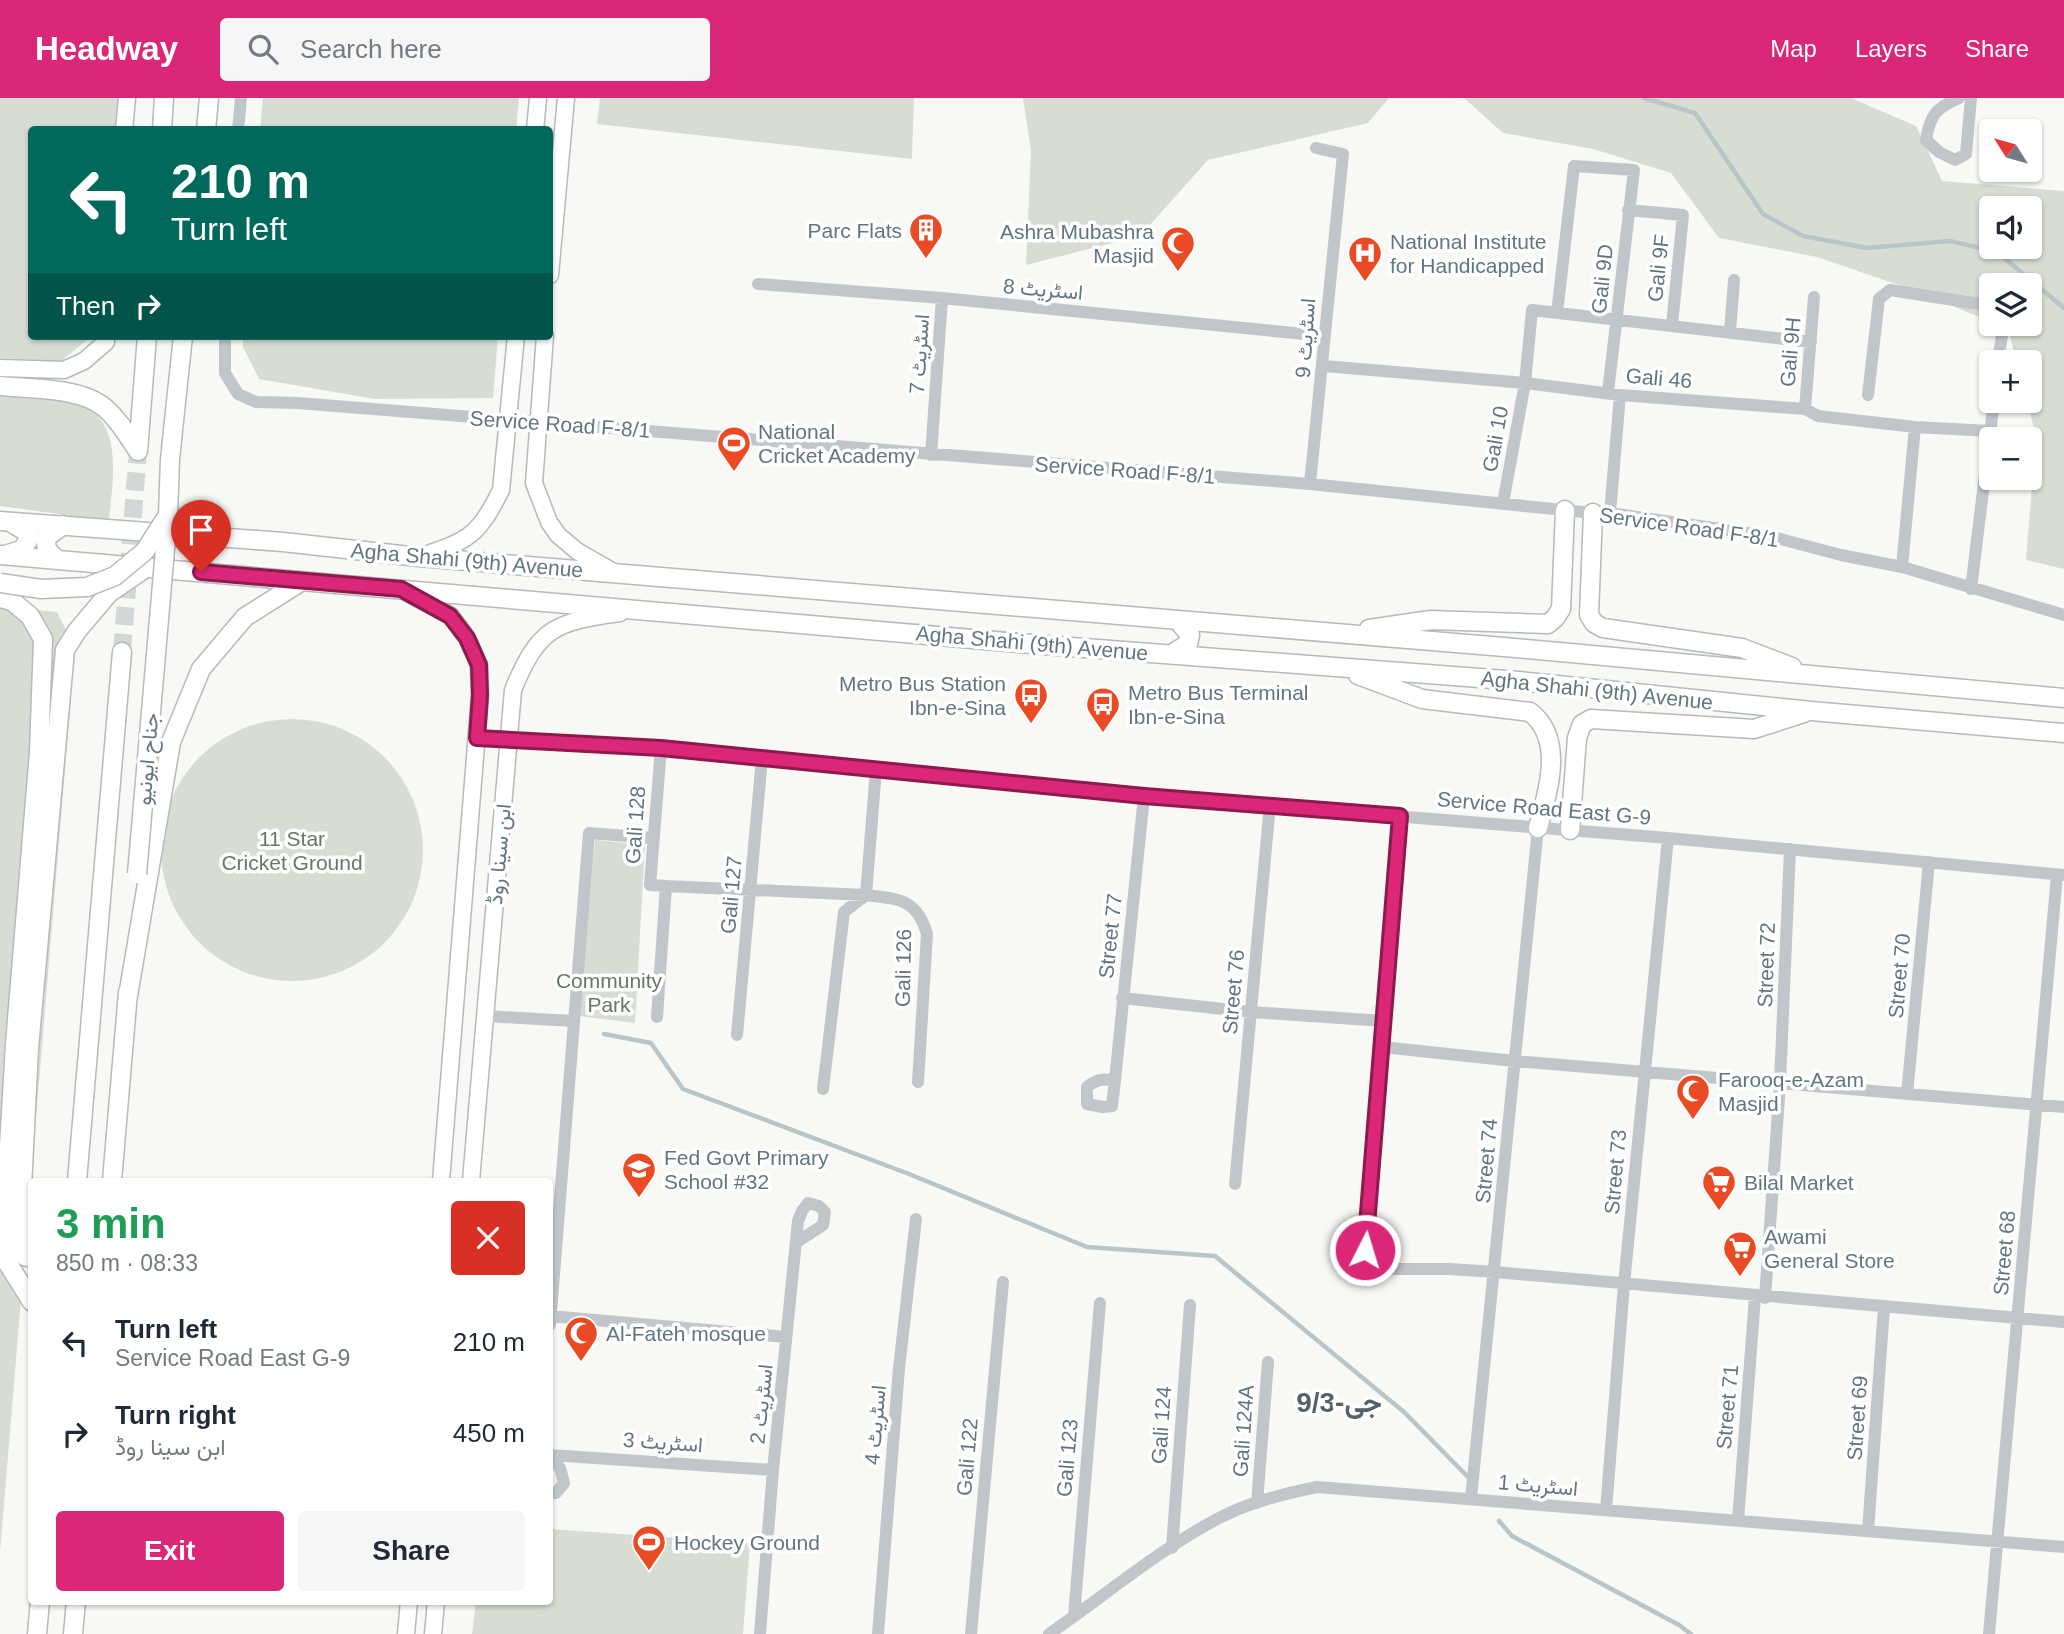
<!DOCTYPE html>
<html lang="en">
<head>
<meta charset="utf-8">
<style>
  :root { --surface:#fff; --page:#f6f6f7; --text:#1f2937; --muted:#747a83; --accent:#db2777 }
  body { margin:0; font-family:Arial,Vazirmatn,sans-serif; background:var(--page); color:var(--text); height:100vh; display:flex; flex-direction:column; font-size:26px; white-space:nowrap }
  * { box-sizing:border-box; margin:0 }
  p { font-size:23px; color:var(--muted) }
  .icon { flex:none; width:38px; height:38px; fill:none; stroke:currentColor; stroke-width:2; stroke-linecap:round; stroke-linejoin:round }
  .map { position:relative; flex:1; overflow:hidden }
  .panel { position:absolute; left:28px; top:1080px; width:525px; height:427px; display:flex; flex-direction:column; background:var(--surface); border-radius:7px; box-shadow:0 2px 5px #0004 }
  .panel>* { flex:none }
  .guide { position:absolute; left:28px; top:28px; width:525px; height:214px; border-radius:7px; box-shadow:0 2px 5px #0004; background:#00695c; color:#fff; overflow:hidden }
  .needle { width:46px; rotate:307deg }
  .buttons { position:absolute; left:1979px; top:21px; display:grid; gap:14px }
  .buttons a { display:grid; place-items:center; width:63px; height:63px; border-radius:7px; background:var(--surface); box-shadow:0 2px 5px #0004; font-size:35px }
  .pin { position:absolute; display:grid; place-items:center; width:60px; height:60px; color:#fff; margin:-72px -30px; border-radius:50% 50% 50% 0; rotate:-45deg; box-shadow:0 0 7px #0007 }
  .pin .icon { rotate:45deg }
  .me { position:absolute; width:77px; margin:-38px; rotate:5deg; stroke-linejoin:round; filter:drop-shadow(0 0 5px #0008) }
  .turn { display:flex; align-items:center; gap:24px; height:147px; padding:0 28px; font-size:32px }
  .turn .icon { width:91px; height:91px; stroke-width:2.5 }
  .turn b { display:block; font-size:49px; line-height:60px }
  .then { display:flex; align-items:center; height:66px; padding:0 28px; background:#0003; gap:14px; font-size:26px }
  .round { display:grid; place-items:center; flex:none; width:74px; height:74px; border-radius:7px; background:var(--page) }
  .headline { display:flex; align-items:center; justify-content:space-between; height:119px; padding:0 28px }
  h1 { font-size:42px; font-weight:800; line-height:52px; color:#1e9e55 }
  .button { display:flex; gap:14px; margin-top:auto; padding:14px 28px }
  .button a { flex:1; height:80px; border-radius:7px; background:var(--accent); color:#fff; font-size:28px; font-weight:800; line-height:80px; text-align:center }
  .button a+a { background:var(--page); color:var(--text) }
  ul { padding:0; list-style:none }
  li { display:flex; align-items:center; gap:21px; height:91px; padding:0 28px }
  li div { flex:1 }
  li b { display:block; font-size:26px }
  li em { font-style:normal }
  header { display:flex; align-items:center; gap:42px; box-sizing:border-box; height:98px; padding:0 35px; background:var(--accent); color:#fff }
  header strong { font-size:33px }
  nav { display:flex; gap:38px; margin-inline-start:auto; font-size:24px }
  .search { width:490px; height:63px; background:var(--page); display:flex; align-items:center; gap:18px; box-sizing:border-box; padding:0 24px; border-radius:7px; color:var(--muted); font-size:26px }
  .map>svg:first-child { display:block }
  .green { fill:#d8ddd4; fill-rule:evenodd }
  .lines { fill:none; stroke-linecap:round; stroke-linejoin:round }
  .stream { stroke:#b8c5c9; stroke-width:4.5 }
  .primary-tunnel { stroke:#d2d7d8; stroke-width:18; stroke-dasharray:18 9; stroke-linecap:butt }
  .secondary-casing { stroke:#b3babe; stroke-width:19 }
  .primary-casing { stroke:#b4babe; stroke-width:21 }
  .street { stroke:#c1c6ca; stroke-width:12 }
  .secondary { stroke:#fff; stroke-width:16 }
  .primary { stroke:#fff; stroke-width:18 }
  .primary-bridge-casing { stroke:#b4babe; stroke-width:21; stroke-linecap:butt }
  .primary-bridge { stroke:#fff; stroke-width:18 }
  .route-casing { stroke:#8e194d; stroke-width:18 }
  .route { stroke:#db2777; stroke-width:12 }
  .labels { text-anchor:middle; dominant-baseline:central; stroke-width:7; stroke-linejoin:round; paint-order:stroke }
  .poi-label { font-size:21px; fill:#627581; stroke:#fff; text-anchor:start }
  .street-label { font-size:21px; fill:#627581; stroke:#fff }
  .park-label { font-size:21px; fill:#667961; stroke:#fff }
  .district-label { font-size:28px; font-weight:bold; fill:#54626c; stroke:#fff }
</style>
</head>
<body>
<header>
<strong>Headway</strong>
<div class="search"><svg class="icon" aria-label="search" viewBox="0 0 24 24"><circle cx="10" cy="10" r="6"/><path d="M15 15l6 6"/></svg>Search here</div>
<nav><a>Map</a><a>Layers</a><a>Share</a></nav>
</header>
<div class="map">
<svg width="2064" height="1536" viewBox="0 0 2064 1536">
  <rect width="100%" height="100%" fill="#f8f8f5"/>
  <!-- green -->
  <path class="green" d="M 0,0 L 134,0 L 131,31 L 32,32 L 32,238 L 92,238 L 61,263 L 0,260 Z
    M 263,0 L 519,0 L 516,31 L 260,31 Z
    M 600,0 L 914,0 L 912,61 L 597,26 Z
    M 1023,0 L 1389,0 L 1368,25 L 1208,62 L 1140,138 L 1026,167 L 1031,52 Z
    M 1464,0 L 1851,0 L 1916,28 L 1942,83 L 2064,93 L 2064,471 L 2026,462 L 2036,338 L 2027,303 L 2030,303 L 2030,264 L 2017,264 L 2008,231 L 1996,226 L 2030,226 L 2030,187 L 1992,187 L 1991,224 L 1919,194 L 1817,159 L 1719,140 L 1671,75 L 1593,51 L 1503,35 ZM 1992,110 L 2030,110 L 2030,149 L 1992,149 Z
    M 243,238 L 498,238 L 493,300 L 375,301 L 259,281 L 243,249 Z
    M 0,292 C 24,296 64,296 85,308 C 124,330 112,386 109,423 L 0,408 Z
    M 0,509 L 57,514 L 73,546 L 70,612 L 0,1454 Z
    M161 752a131 131 0 1 1 262 0a131 131 0 1 1-262 0Z
    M 595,742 L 645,747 L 635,925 L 579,918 Z
    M 550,1431 L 750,1445 L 743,1536 L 472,1536 L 476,1503 L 550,1503 Z"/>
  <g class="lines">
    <!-- stream -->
    <path class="stream" d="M 1644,0 L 1695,15 L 1763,116 L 1803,138 L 1867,150 L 1950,143 L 1997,154 L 2064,210
      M 604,936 L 651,945 L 683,991 L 909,1076 L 1087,1149 L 1215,1158 L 1404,1314 L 1469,1380
      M 1499,1423 L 1512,1438 L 1679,1527 L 1691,1536"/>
    <!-- primary-tunnel -->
    <path class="primary-tunnel" d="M 122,554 L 138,353"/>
    <!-- secondary casing -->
    <g class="secondary-casing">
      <path id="secondary" d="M 124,32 L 127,0
        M 535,32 L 538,0
        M 550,177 L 566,0
        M 545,238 L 534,385 L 549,424 L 558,437 L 577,453 L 615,475
        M 0,270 L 64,272 L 84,263 L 106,244 L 106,238
        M 422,458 C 469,442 478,438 501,392 L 516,238
        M 404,493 L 451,518 L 467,540 L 479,567 L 480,597 L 441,1083
        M 471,1083 L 513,592 C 539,529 555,524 620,515
        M 406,1536 L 409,1503
        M 433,1536 L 436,1503"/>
    </g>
    <!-- primary casing -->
    <g class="primary-casing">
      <path id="primary" d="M 162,32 L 164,0
        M 206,32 L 209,0
        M 0,288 C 30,291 81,289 105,310 C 119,322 128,338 138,353
        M 138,353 L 147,238
        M 1593,415 L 1589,517 L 1594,525 L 1603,530 L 1742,550 L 1792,569
        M 0,423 L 283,444 L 419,459 L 1504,549 L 2064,600
        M 8,456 L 22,452 L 30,439 L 27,434 L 10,424
        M 0,457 L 1019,545 L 1519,583 L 1811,613 L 2064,635
        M 58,462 C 49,455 44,451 47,439 L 63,427
        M 0,500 L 12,503 L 30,518 L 43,541 L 39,654 L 15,946 L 3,1151 L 7,1164 L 32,1204
        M 1369,531 L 1431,522 L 1548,526 L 1555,520 L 1561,511 L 1565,412
        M 1172,556 L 1188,546 L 1190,537 L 1178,523
        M 1358,577 L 1422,601 L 1530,614 C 1565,641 1548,693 1538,730
        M 1570,732 L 1577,640 L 1582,626 L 1591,621 L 1754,631 L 1804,615
        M 127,904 L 171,644 L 201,571 L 245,519 L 302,483
        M 77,1083 L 122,554
        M 112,1083 L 128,894
        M 32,1160 L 24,1158 L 19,1149 L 29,950 L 65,552 L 77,533 L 109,495 L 147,469
        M 37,1536 L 40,1503
        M 73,1536 L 76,1503"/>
    </g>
    <!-- street -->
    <path class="street" d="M 1959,0 C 1936,10 1930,17 1926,42 L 1939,54 L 1955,62 L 1966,56 L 1971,0
      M 238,32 L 241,0
      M 1628,112 L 1683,117 L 1672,227
      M 758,186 L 942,200 L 1324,238
      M 1557,215 L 1574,68 L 1634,72 L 1608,294
      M 1730,234 L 1734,182
      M 225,238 L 225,275 L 238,296 L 256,304 L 298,305 L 1310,386 L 1593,415 L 1610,415 L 1769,438 L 1841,457 L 1902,469 L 2064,517
      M 1998,264 L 2002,237 L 1999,226
      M 1324,268 L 1525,285 L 1620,297 L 1805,311 L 1818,318 L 1915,329 L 1990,333
      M 1868,297 L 1879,201 L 1890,192 L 1979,206 L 1992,213
      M 1805,311 L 1814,199
      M 931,357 L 942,200
      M 1310,386 L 1343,56 L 1316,50
      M 1503,405 L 1525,285 L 1532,212 L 1811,244
      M 1610,415 L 1620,297
      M 1902,469 L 1915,329
      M 1971,491 L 1994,303
      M 477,640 L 661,650 L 1144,698 L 1668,740 L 2064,777
      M 1400,718 L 1365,1152 L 1372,1164 L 1379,1168 L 1395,1171 L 1449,1171 L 1495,1174 L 2064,1224
      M 666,788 L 866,797 C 899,801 917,801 927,836 L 918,984
      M 1122,900 L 1251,914 L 1384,923
      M 485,918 L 573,923
      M 657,919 L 666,788 L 650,787 L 661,650
      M 737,937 L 762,660
      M 1382,949 L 1514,963 L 2064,1009
      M 1115,982 C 1103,981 1097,981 1087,989 L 1087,1006 L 1103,1009 L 1112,1008 L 1115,982 L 1144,698
      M 823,991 L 844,814 L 866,797 L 876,671
      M 1907,996 L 1929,764
      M 1235,1086 L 1270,706
      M 1765,1200 L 1780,985 L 1790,751
      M 550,1218 L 786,1239
      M 550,1227 L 589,735 L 652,740
      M 550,1357 L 773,1372
      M 550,1358 L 560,1370 L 564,1385 L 556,1395 L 550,1394
      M 1471,1400 L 1538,730
      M 1257,1405 L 1268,1264
      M 1606,1412 L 1624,1186 L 1668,740
      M 1738,1423 L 1755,1199
      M 1868,1433 L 1884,1209
      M 1172,1450 L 1190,1207
      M 1074,1518 L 1100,1205
      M 760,1536 L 773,1372 L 798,1123 L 802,1113 L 808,1105 L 819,1108 L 825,1114 L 823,1127 L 797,1144
      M 878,1536 L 899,1270 L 916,1121
      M 971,1536 L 1003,1184
      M 1049,1536 C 1104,1498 1160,1451 1219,1420 C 1250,1404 1283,1396 1317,1389 L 2064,1449
      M 1989,1536 L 2057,777"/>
    <!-- secondary -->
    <use href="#secondary" class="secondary"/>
    <!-- primary -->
    <use href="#primary" class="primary"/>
    <!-- primary-bridge casing -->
    <g class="primary-bridge-casing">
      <path id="primary-bridge" d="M 0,485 L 41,491 L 87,489 L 115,478 L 145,453 L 166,420
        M 137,776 L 168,417 L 170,361 L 183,238"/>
    </g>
    <!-- primary-bridge -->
    <use href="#primary-bridge" class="primary-bridge"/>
  </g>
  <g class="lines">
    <!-- route casing -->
    <g class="route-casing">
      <path id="route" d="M 201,474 L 401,491 L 450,518 L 467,540 L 479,567 L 480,597 L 477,640 L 661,650 L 1144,698 L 1400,718 L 1365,1152"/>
    </g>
    <!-- route -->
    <use href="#route" class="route"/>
  </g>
  <!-- icons -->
  <defs>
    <g id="building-pin" transform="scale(1.75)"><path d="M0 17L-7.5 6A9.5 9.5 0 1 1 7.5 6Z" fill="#ea4b24" stroke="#fff"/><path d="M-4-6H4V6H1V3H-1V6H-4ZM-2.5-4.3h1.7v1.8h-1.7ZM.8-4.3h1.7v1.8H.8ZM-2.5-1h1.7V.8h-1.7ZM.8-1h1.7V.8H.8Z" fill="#fff"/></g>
    <g id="mosque-pin" transform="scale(1.75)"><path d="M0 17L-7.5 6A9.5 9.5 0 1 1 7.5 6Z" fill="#ea4b24" stroke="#fff"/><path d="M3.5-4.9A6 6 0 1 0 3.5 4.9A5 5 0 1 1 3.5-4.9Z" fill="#fff"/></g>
    <g id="hospital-pin" transform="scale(1.75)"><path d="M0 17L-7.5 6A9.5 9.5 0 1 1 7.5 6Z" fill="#ea4b24" stroke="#fff"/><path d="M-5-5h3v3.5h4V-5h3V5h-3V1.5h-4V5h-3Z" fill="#fff"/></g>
    <g id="stadium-pin" transform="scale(1.75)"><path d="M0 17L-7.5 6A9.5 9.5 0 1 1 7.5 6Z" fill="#ea4b24" stroke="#fff"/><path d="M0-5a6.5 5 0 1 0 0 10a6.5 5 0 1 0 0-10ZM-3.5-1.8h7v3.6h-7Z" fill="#fff"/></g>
    <g id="bus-pin" transform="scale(1.75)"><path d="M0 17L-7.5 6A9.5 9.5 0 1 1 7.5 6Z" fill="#ea4b24" stroke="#fff"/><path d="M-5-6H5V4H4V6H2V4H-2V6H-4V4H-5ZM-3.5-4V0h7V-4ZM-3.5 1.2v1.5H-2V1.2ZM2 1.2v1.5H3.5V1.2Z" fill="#fff"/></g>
    <g id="school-pin" transform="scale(1.75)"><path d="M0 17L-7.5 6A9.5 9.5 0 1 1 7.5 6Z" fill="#ea4b24" stroke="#fff"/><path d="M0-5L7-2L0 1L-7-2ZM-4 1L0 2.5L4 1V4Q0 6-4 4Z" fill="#fff"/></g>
    <g id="supermarket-pin" transform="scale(1.75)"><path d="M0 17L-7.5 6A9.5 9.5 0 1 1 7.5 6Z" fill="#ea4b24" stroke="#fff"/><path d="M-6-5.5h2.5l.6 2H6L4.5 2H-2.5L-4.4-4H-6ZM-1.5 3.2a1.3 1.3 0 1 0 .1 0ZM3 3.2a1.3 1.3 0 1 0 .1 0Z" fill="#fff"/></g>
  </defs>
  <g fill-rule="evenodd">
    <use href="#building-pin" x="926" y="132"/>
    <use href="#mosque-pin" x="1178" y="145"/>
    <use href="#hospital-pin" x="1365" y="155"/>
    <use href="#stadium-pin" x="734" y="345"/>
    <use href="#bus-pin" x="1031" y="597"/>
    <use href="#bus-pin" x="1103" y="606"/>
    <use href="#mosque-pin" x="1693" y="993"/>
    <use href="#school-pin" x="639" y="1071"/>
    <use href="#supermarket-pin" x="1719" y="1084"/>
    <use href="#supermarket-pin" x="1740" y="1150"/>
    <use href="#mosque-pin" x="581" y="1235"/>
    <use href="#stadium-pin" x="649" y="1444"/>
  </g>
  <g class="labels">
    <!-- poi labels -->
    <g class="poi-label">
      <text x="902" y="132" text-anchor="end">Parc Flats</text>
      <text x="1154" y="133" text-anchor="end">Ashra Mubashra<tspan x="1154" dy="24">Masjid</tspan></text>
      <text x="1390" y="143">National Institute<tspan x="1390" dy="24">for Handicapped</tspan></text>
      <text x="758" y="333">National<tspan x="758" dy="24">Cricket Academy</tspan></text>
      <text x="1006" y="585" text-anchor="end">Metro Bus Station<tspan x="1006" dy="24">Ibn-e-Sina</tspan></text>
      <text x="1128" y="594">Metro Bus Terminal<tspan x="1128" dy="24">Ibn-e-Sina</tspan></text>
      <text x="1718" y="981">Farooq-e-Azam<tspan x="1718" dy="24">Masjid</tspan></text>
      <text x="664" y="1059">Fed Govt Primary<tspan x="664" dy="24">School #32</tspan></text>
      <text x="1744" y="1084">Bilal Market</text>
      <text x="1764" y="1138">Awami<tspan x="1764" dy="24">General Store</tspan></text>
      <text x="606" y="1235">Al-Fateh mosque</text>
      <text x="674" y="1444">Hockey Ground</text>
    </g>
    <!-- street labels -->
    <g class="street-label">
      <text transform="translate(1658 170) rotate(-84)">Gali 9F</text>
      <text transform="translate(1602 181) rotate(-84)">Gali 9D</text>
      <text transform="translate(1043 191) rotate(5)">اسٹریٹ 8</text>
      <text transform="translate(1305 240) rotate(-86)">اسٹریٹ 9</text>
      <text transform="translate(1790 254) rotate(-85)">Gali 9H</text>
      <text transform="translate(919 256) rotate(-86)">اسٹریٹ 7</text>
      <text transform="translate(1659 280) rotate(5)">Gali 46</text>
      <text transform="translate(560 326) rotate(4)">Service Road F-8/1</text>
      <text transform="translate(1495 341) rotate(-80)">Gali 10</text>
      <text transform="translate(1125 372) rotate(4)">Service Road F-8/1</text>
      <text transform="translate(1689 429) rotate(8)">Service Road F-8/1</text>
      <text transform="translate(467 462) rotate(5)">Agha Shahi (9th) Avenue</text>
      <text transform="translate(1032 545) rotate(5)">Agha Shahi (9th) Avenue</text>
      <text transform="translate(1597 592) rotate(6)">Agha Shahi (9th) Avenue</text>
      <text transform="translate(147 661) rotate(-85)">جناح ایونیو</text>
      <text transform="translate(1544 710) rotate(5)">Service Road East G-9</text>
      <text transform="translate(635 727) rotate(-86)">Gali 128</text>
      <text transform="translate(499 756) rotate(-85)">ابن سینا روڈ</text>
      <text transform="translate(731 797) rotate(-85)">Gali 127</text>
      <text transform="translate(1110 838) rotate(-84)">Street 77</text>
      <text transform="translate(1766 867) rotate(-88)">Street 72</text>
      <text transform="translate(903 870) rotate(-89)">Gali 126</text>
      <text transform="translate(1899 878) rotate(-85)">Street 70</text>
      <text transform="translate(1233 894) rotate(-85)">Street 76</text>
      <text transform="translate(1486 1063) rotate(-85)">Street 74</text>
      <text transform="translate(1615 1074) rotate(-85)">Street 73</text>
      <text transform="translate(2004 1155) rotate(-85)">Street 68</text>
      <text transform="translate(761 1306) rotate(-84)">اسٹریٹ 2</text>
      <text transform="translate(1727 1309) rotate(-85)">Street 71</text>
      <text transform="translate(1857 1320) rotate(-86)">Street 69</text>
      <text transform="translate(875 1327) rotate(-85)">اسٹریٹ 4</text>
      <text transform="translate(1161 1327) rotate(-86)">Gali 124</text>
      <text transform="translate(1243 1333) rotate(-86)">Gali 124A</text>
      <text transform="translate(663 1344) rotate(4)">اسٹریٹ 3</text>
      <text transform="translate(967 1359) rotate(-85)">Gali 122</text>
      <text transform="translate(1067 1360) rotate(-85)">Gali 123</text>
      <text transform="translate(1538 1387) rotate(5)">اسٹریٹ 1</text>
    </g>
    <!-- park labels -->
    <g class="park-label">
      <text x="292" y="740">11 Star<tspan x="292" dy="24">Cricket Ground</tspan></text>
      <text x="609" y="882">Community<tspan x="609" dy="24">Park</tspan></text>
    </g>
    <!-- district labels -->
    <g class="district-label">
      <text x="1339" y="1304">جی-9/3</text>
    </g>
  </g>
</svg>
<div class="buttons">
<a><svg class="needle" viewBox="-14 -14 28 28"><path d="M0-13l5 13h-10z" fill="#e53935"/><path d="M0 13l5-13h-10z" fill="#747a83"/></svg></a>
<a><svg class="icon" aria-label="sound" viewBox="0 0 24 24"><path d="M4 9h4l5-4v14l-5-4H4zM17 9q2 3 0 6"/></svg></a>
<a><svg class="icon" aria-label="layers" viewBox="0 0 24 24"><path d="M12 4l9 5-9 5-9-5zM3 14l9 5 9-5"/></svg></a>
<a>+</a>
<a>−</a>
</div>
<div class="pin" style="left:201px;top:474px;background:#d93025"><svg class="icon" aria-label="arrive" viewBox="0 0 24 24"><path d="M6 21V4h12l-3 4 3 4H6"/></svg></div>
<svg class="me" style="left:1365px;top:1152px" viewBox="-20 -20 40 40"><circle r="17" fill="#db2777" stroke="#fff" stroke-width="3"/><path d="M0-11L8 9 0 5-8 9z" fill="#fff"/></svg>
<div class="guide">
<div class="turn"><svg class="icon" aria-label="left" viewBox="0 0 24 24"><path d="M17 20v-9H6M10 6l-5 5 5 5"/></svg><div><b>210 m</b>Turn left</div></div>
<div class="then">Then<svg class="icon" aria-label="right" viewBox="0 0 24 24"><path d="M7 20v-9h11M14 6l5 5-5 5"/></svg></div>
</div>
<section class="panel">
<div class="headline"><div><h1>3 min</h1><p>850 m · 08:33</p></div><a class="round" style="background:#d93025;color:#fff"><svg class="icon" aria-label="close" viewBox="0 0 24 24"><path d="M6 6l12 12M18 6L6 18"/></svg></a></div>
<ul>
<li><svg class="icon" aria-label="left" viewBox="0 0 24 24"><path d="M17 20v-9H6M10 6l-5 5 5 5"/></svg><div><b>Turn left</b><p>Service Road East G-9</p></div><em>210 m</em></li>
<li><svg class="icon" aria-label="right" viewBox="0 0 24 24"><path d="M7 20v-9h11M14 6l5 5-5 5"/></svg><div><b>Turn right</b><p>ابن سینا روڈ</p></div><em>450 m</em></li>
</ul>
<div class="button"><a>Exit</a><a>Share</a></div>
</section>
</div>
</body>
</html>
